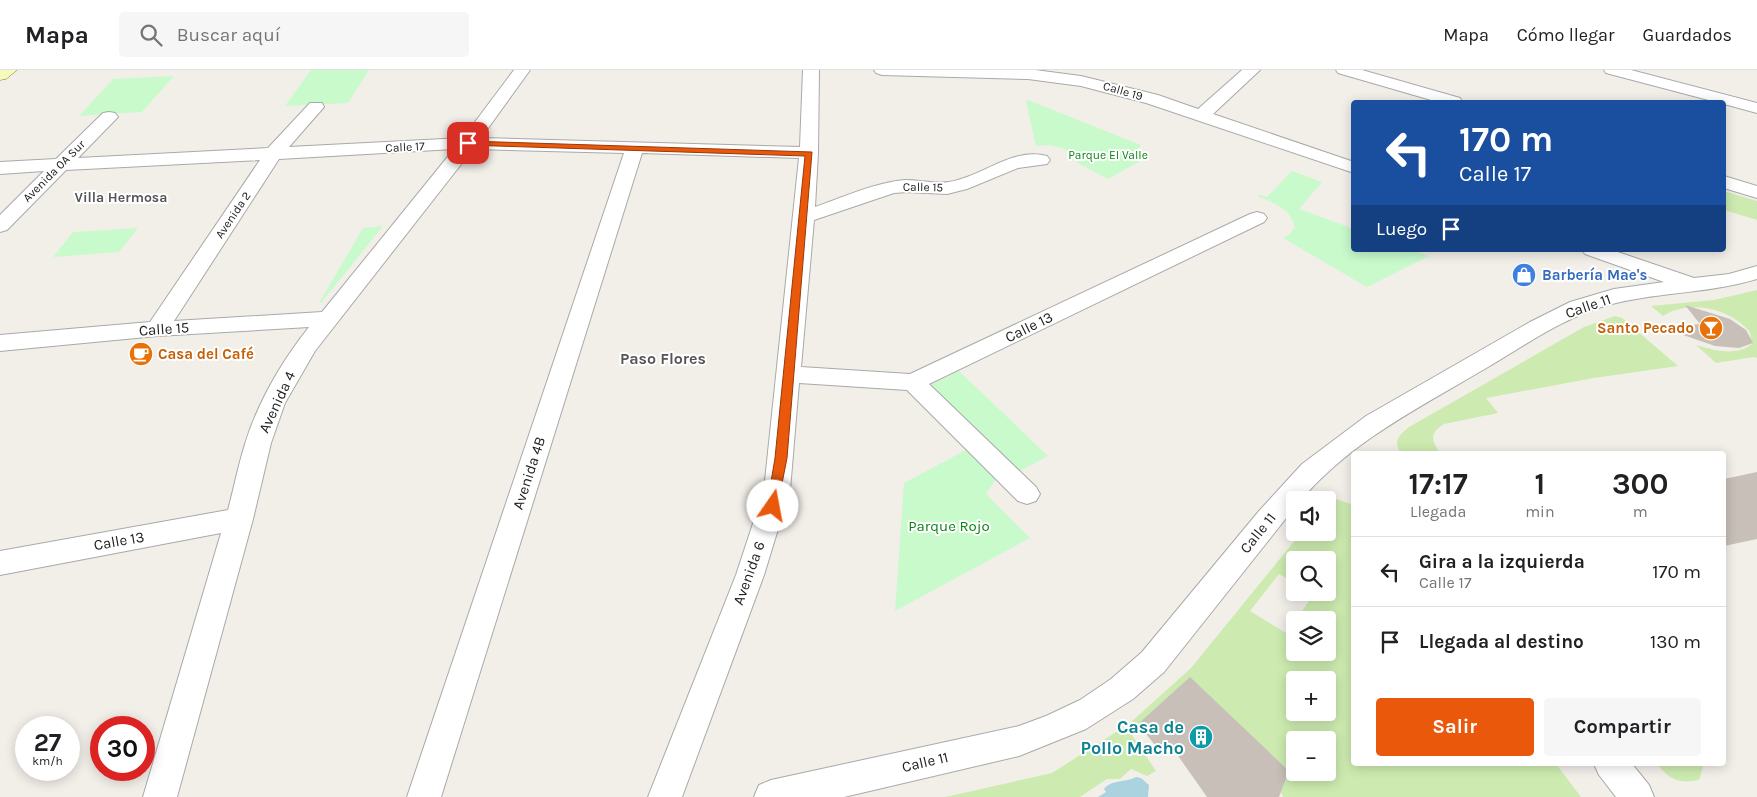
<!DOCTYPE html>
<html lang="es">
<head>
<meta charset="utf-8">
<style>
  :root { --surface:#fff; --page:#f6f6f6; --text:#202124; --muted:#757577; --line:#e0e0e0; --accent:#ea580c }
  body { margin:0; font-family:Karla,sans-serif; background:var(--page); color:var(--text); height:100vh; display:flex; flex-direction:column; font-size:19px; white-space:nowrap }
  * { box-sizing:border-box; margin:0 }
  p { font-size:16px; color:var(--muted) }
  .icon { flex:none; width:28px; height:28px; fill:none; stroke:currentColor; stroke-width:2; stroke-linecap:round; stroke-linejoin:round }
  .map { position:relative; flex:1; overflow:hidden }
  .sheet { position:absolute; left:1351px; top:381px; width:375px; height:315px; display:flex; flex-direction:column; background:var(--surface); border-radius:5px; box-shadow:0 2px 12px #0003 }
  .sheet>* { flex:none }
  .top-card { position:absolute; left:1351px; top:30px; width:375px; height:152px; border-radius:5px; box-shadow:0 2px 12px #0003; background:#1a4fa0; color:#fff; overflow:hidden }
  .controls { position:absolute; left:1286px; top:421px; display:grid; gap:10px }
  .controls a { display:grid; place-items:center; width:50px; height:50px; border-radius:5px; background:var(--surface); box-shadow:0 2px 12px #0003; font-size:25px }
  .speed { position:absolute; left:15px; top:646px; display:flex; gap:10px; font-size:25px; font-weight:700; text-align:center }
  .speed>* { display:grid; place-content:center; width:65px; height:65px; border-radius:50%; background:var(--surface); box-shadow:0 2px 12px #0003; line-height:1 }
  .speed small { font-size:12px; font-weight:400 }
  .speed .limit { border:8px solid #d22; background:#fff; color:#111 }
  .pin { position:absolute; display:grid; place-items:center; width:42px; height:42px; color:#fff; margin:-21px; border-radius:10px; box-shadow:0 2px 8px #0006 }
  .me { position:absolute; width:55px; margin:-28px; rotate:12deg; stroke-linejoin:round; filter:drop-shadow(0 0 4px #0008) }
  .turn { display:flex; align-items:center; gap:18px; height:105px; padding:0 25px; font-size:22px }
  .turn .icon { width:65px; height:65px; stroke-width:2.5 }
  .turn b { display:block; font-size:35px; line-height:42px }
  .then { display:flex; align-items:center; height:48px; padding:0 25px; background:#0003; gap:10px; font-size:19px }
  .eta { display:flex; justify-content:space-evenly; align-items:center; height:85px; text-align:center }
  .eta b { font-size:30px; font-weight:700; line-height:35px }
  .button { display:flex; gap:10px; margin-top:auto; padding:10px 25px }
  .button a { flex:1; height:58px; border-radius:5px; background:var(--accent); color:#fff; font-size:20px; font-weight:700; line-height:58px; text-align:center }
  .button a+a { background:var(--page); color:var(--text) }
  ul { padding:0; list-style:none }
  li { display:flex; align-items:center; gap:15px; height:70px; padding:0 25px; border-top:1px solid var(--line) }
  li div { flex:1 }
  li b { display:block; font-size:19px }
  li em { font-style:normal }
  header { display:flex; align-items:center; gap:30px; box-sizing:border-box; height:70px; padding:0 25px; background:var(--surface); border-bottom:1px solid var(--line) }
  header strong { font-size:24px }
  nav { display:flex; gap:28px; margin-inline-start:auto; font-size:18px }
  .search { width:350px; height:45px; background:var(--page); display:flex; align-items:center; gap:12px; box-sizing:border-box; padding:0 18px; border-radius:5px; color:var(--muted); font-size:19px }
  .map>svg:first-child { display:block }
  .grass { fill:#cdebb0; fill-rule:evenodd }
  .park { fill:#c8facc }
  .water { fill:#aad3df }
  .building { fill:#c7bfb8 }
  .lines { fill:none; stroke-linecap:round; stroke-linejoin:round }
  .minor-casing { stroke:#a9a9a9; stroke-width:2 }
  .secondary-casing { stroke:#707d05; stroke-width:1 }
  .minor { fill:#fff; fill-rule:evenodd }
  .secondary { fill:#f7fabf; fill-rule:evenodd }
  .route { fill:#ea580c; stroke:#983908 }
  .labels { text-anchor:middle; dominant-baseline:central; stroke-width:4; stroke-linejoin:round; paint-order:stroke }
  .far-street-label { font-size:12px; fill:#222; stroke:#fff }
  .far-park-label { font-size:12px; fill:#0c8416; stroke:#fff }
  .far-neighbourhood-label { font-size:14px; font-weight:bold; fill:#555; stroke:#fff }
  .shop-label { font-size:15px; font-weight:bold; fill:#366cbe; stroke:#fff; text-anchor:start }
  .street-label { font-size:15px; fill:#222; stroke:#fff }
  .food-label { font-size:15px; font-weight:bold; fill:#c56008; stroke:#fff; text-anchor:end }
  .park-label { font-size:15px; fill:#0c8416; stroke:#fff }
  .neighbourhood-label { font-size:16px; font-weight:bold; fill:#555; stroke:#fff }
  .near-culture-label { font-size:18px; font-weight:bold; fill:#0d838f; stroke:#fff; text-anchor:end }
</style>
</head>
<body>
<header>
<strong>Mapa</strong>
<div class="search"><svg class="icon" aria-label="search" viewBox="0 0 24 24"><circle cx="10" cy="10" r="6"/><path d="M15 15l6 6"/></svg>Buscar aquí</div>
<nav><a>Mapa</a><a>Cómo llegar</a><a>Guardados</a></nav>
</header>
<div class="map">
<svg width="1757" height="727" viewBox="0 0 1757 727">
  <rect width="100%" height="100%" fill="#f2efe9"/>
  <!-- grass -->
  <path class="grass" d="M 1724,121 L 1757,131 L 1757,150 L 1724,140 Z
    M 1757,220 L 1757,288 L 1754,287 L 1716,293 L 1696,275 C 1714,280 1735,287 1752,274 L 1750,262 C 1730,238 1689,229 1663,246 L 1651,236 L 1714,230 Z
    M 1615,246 L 1622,248 L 1678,296 L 1594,308 L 1486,328 L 1498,343 L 1444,354 C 1429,363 1431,371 1441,384 L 1401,384 C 1393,371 1398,366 1409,357 L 1584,257 Z
    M 1330,427 L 1354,435 L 1354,694 L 1556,694 L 1581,727 L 1283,727 L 1281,722 L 1289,701 L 1190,608 L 1130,662 L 1156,701 L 1147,706 L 1131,699 L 1120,709 L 1107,709 L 1080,727 L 945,727 L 1052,703 L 1130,653 L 1191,598 L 1301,463 L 1328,462 L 1327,430 ZM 1295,490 L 1328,490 L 1328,522 L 1311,523 L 1313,525 L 1296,550 L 1328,550 L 1328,582 L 1295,582 L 1295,551 L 1286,563 L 1250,541 L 1279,504 L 1295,513 ZM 1295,610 L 1328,610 L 1328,642 L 1295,642 ZM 1295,670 L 1328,670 L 1328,702 L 1295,702 Z
    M 1657,694 L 1701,694 L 1703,696 L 1699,710 C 1679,714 1670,710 1657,694 Z"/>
  <!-- park -->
  <path class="park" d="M 311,0 L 369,0 L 348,33 L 285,36 Z
    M 174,6 L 142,42 L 79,46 L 113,9 Z
    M 1028,30 L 1141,75 L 1136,80 L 1151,85 L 1108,109 L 1078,93 L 1075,86 L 1065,79 L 1050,75 L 1036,76 L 1026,32 Z
    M 1292,101 L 1322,112 L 1299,139 L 1354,159 L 1354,180 L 1412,180 L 1429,186 L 1367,217 L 1283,168 L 1291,163 L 1295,157 C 1290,138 1274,133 1257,126 L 1260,125 L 1267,127 Z
    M 383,156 L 321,233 L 319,233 L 363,158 Z
    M 138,158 L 119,182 L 53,187 L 73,162 Z
    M 959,301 L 1048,386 L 1018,402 L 931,315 Z
    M 966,380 L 996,409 L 986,424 L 1030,468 L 895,541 L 904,413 Z"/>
  <!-- water -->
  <path class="water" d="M 1136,707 L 1141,708 L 1149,715 L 1148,727 L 1098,727 L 1106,722 L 1104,719 C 1112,709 1125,713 1136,707 Z"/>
  <!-- building -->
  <path class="building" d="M 1685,235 L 1730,249 L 1746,260 L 1753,273 L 1739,278 L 1715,276 L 1663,258 L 1700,254 Z
    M 1757,402 L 1757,469 L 1724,476 L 1724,409 Z
    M 1190,607 L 1289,701 L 1279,727 L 1207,727 L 1174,680 L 1163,685 L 1138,654 Z"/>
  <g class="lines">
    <!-- minor casing -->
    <g class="minor-casing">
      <path id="minor" d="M 514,0 L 530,0 L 481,68 L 800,77 L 803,0 L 819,0 L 818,83 L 815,137 C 844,127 876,112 906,110 C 920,110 935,114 949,112 C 982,107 1012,77 1047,86 L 1050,90 L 1047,94 L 1018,98 L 967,119 L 947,124 L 907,122 L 894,123 L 814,150 L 801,297 L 910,304 L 1250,144 L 1257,142 L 1264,144 L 1267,148 L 1264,152 L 929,314 L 1036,417 L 1040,424 L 1036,431 L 1027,434 L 1018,431 L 907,320 L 799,313 L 790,420 L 764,505 L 682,727 L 648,727 L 736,505 L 764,420 L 799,88 L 642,83 L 441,727 L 407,727 L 624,83 L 473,79 L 315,281 L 285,333 L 271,373 L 253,449 L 177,727 L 143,727 L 221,463 L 0,505 L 0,481 L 228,440 C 234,418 238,396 245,374 C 258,332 282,291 309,257 L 157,266 L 0,281 L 0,265 L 150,252 L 260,90 L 66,100 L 7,160 L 0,162 L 0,145 L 44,101 L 0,104 L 0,92 L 56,89 L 103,43 L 109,42 L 115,43 L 118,47 L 78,88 L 268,78 L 310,33 L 322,33 L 324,37 L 289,77 L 463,68 ZM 454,79 L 322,242 L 174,251 L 279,89 Z
        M 874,0 L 1035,0 L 1081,6 L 1158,25 L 1198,39 L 1242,0 L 1260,0 L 1213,44 L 1354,92 L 1354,103 L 1146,33 L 1081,16 L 1028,9 L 882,5 L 876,3 Z
        M 1336,0 L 1362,0 L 1460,28 L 1462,32 L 1438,32 L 1338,3 Z
        M 1604,0 L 1631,0 L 1757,33 L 1757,43 L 1724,34 L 1724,32 L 1716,32 L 1606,3 Z
        M 1724,106 L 1757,116 L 1757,128 L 1724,118 Z
        M 1582,180 L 1612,180 L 1694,208 L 1729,204 L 1757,196 L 1757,209 C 1711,223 1662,222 1616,233 C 1569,244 1528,273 1488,297 C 1422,336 1351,371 1301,430 L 1295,430 L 1295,437 L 1164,602 L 1133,629 L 1086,659 L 1019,686 L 844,727 L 754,727 L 759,715 L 771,710 L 1019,656 L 1046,646 L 1080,630 L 1111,609 L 1142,582 L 1259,441 L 1302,394 L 1366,346 L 1530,252 L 1570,232 L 1614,219 L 1664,212 L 1585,184 Z
        M 1594,694 L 1632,694 L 1649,715 L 1654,727 L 1616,727 L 1599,705 Z"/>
    </g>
    <!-- secondary casing -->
    <g class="secondary-casing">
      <path id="secondary" d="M 0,0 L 17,0 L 6,9 L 0,10 Z"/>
    </g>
    <!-- minor -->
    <use href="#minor" class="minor"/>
    <!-- secondary -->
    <use href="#secondary" class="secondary"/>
  </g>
  <!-- route -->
  <path class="route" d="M 468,71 L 812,82 L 787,388 L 777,439 L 768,439 L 767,436 L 775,388 L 805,86 L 466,75 L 464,73 Z"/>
  <!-- icons -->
  <defs>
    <g id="shop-disc" transform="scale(1.25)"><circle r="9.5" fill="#3f7fe0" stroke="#fff"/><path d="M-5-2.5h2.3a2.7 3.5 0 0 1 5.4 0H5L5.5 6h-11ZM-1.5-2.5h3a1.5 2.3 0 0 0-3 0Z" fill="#fff"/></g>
    <g id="bar-disc" transform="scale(1.25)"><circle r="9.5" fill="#e8710a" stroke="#fff"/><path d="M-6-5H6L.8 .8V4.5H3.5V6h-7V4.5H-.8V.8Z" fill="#fff"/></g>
    <g id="cafe-disc" transform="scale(1.25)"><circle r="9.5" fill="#e8710a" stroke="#fff"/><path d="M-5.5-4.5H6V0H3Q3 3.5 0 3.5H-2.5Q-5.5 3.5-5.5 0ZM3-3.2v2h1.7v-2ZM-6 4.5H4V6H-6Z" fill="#fff"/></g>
    <g id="building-disc" transform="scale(1.25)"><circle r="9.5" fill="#0f9aa8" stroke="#fff"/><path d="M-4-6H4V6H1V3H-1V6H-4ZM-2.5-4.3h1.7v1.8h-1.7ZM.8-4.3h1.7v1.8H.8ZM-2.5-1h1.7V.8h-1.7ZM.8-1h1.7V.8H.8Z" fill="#fff"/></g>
  </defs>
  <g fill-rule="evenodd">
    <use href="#shop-disc" x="1524" y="205"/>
    <use href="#bar-disc" x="1711" y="258"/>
    <use href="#cafe-disc" x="141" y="284"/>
    <use href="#building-disc" x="1201" y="667"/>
  </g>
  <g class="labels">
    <!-- far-street labels -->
    <g class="far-street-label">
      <text transform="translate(1123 21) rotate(16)">Calle 19</text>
      <text transform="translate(405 77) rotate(-3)">Calle 17</text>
      <text transform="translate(54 101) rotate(-45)">Avenida 0A Sur</text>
      <text transform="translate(923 117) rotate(1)">Calle 15</text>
      <text transform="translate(233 145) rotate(-56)">Avenida 2</text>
    </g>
    <!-- far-park labels -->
    <g class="far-park-label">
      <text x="1108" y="85">Parque El Valle</text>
    </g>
    <!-- far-neighbourhood labels -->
    <g class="far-neighbourhood-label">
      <text x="121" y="127">Villa Hermosa</text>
    </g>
    <!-- shop labels -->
    <g class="shop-label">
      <text x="1542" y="205">Barbería Mae's</text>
    </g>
    <!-- street labels -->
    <g class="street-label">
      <text transform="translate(1588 236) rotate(-19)">Calle 11</text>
      <text transform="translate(1029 257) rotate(-26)">Calle 13</text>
      <text transform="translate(164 259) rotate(-4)">Calle 15</text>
      <text transform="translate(277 332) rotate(-65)">Avenida 4</text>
      <text transform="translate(529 403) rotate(-72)">Avenida 4B</text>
      <text transform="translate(1258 463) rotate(-51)">Calle 11</text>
      <text transform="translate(119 471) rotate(-10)">Calle 13</text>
      <text transform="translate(749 503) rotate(-70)">Avenida 6</text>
      <text transform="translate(925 692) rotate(-13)">Calle 11</text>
    </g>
    <!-- food labels -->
    <g class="food-label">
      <text x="1694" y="258">Santo Pecado</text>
      <text x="158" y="284" text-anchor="start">Casa del Café</text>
    </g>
    <!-- park labels -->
    <g class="park-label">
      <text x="949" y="456">Parque Rojo</text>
    </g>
    <!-- neighbourhood labels -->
    <g class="neighbourhood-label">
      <text x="663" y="288">Paso Flores</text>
    </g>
    <!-- near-culture labels -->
    <g class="near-culture-label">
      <text x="1184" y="657">Casa de<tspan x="1184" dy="21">Pollo Macho</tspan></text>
    </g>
  </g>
</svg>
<div class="controls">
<a><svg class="icon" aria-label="sound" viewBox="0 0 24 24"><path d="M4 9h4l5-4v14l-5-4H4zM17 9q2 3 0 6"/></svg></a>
<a><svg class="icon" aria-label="search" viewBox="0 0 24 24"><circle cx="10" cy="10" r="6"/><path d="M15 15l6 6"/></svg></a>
<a><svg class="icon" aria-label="layers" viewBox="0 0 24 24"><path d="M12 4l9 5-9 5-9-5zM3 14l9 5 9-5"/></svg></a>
<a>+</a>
<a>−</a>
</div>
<div class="speed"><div>27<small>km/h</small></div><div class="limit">30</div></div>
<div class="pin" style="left:468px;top:73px;background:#d93025"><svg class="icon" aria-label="arrive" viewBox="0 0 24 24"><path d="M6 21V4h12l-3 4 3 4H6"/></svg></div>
<svg class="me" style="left:773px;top:436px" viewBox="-20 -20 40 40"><circle r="19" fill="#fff"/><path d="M0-13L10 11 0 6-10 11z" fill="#ea580c"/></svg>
<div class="top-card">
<div class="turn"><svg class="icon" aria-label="left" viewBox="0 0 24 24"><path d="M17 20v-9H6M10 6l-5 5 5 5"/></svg><div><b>170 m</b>Calle 17</div></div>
<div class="then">Luego<svg class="icon" aria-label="arrive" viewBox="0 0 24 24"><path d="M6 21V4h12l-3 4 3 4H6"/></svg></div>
</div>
<section class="sheet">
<div class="eta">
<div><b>17:17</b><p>Llegada</p></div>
<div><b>1</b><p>min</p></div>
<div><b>300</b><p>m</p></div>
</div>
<ul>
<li><svg class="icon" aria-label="left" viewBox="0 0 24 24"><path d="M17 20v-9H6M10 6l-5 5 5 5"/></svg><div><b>Gira a la izquierda</b><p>Calle 17</p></div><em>170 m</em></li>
<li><svg class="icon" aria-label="arrive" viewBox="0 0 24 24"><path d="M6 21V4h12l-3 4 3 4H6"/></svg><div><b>Llegada al destino</b></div><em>130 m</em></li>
</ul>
<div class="button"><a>Salir</a><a>Compartir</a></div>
</section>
</div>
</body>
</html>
